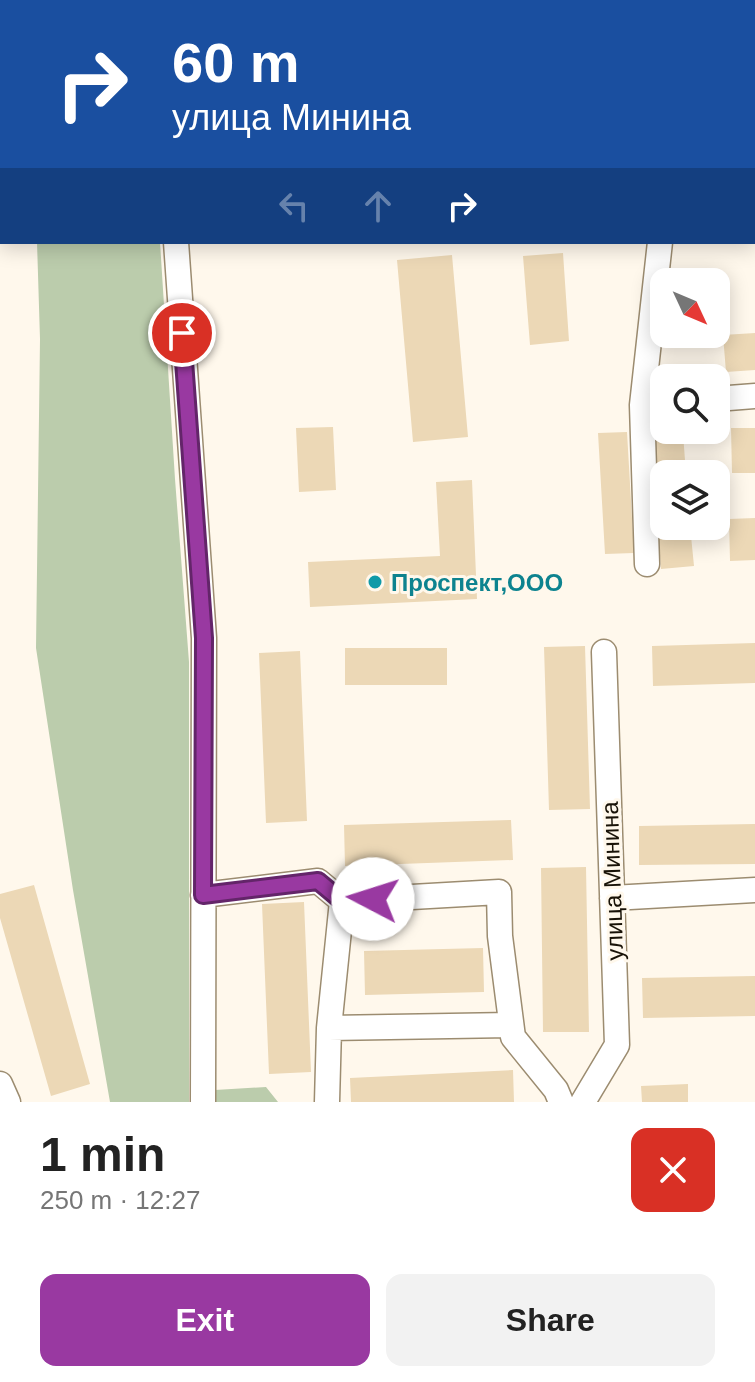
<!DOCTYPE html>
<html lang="en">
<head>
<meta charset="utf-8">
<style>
  :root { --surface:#fff; --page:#f2f2f2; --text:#222; --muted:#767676; --accent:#9939a1 }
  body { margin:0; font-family:Arial,sans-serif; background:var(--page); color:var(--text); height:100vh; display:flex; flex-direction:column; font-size:30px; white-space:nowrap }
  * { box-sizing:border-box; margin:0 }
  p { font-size:26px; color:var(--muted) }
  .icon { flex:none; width:44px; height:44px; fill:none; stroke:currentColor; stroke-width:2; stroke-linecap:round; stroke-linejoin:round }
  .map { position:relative; height:1102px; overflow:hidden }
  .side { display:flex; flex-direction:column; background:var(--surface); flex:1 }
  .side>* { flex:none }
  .banner { position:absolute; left:0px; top:0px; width:756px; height:244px; box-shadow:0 4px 20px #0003; background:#1a4fa0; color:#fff; overflow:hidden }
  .needle { width:52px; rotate:134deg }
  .controls { position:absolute; left:650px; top:268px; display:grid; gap:16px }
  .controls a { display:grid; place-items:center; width:80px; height:80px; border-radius:16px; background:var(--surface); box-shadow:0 4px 20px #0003; font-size:40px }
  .pin { position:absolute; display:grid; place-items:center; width:68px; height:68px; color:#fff; margin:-34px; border:4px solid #fff; border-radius:50%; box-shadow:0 2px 8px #0007 }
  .me { position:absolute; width:88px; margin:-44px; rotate:275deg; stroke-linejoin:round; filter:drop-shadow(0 0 6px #0008) }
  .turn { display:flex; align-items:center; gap:28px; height:168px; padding:0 40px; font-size:36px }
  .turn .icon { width:104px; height:104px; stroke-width:2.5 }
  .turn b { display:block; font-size:56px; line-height:68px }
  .lanes { display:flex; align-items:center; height:76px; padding:0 40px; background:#0003; justify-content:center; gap:40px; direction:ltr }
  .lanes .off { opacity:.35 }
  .round { display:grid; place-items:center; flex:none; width:84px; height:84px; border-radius:16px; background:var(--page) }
  .summary { display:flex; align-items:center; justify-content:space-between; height:136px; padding:0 40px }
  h1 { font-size:48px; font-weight:800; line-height:60px }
  .primary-button { display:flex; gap:16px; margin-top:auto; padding:16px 40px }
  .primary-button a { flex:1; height:92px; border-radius:16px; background:var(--accent); color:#fff; font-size:32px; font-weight:800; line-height:92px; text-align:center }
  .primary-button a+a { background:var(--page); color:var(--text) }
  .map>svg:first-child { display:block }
  .green { fill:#bbccac }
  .building { fill:#ecd8b6 }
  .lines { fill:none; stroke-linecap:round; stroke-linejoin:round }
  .minor-casing { stroke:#9c8c70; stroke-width:27 }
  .minor { stroke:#fff; stroke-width:24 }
  .route-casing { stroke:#632569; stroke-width:20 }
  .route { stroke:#9939a1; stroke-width:14 }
  .culture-dot { fill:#0f9aa8; stroke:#fff8ec; stroke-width:3 }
  .labels { text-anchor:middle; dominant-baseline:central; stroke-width:6; stroke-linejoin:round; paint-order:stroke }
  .culture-label { font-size:24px; font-weight:bold; fill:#0d838f; stroke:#fff8ec; text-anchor:start }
  .street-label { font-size:24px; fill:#181207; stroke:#fff8ec }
</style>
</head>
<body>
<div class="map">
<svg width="755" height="1102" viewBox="0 0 755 1102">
  <rect width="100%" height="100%" fill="#fff8ec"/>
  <!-- green -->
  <path class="green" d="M 597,0 L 755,0 L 755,70 L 754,2 Z
    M 37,242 L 160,242 L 175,479 L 189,662 L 189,1102 L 110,1102 L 73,890 L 36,648 L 40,339 Z
    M 266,1087 L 278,1102 L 216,1102 L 215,1090 Z"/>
  <!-- building -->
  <path class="building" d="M 563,253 L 569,341 L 530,345 L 523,256 Z
    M 452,255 L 468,437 L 413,442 L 397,260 Z
    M 755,333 L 755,370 L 726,372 L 723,335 Z
    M 333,427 L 336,490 L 299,492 L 296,428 Z
    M 731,428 L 755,428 L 755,473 L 732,473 Z
    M 627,432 L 634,553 L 605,554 L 598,433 Z
    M 683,433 L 686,474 L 664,474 L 664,526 L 690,526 L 694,566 L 661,569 L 651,436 Z
    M 472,480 L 477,599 L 310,607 L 308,562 L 440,556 L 436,482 Z
    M 755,518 L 755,560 L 730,561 L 729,519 Z
    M 755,643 L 755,683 L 653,686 L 652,646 Z
    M 585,646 L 590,809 L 549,810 L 544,647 Z
    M 345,648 L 447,648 L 447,685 L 345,685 Z
    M 300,651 L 307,821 L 266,823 L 259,653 Z
    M 511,820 L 513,860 L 345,866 L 344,825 Z
    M 755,824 L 755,864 L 639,865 L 639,826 Z
    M 586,867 L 589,1032 L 543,1032 L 541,868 Z
    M 34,885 L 90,1084 L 51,1096 L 0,918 L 0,894 Z
    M 304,902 L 311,1072 L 269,1074 L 262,904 Z
    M 483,948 L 484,992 L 365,995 L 364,951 Z
    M 755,976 L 755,1016 L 643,1018 L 642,978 Z
    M 513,1070 L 514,1102 L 351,1102 L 350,1078 Z
    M 688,1084 L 688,1102 L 642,1102 L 641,1086 Z"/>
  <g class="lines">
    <!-- minor casing -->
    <g class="minor-casing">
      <path id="minor" d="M 158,0 L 158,2
        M 176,242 L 204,638 L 203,1102
        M 716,399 L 755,396
        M 647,564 L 642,405 L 660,242
        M 203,895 L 318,881 L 342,901 L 499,892 L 500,936 L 513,1037 L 556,1090 L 561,1102
        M 612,898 L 755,890
        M 329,1028 L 511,1025
        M 0,1084 L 8,1102
        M 327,1102 L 329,1028 L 342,901
        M 583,1102 L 617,1045 L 604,652"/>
    </g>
    <!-- minor -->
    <use href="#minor" class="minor"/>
  </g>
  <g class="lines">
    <!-- route casing -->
    <g class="route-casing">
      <path id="route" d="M 182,333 L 204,638 L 203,895 L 318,881 L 342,901 L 373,899"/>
    </g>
    <!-- route -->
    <use href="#route" class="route"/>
  </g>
  <!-- markers -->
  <circle class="culture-dot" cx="375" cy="582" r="8"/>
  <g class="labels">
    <!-- culture labels -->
    <g class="culture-label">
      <text x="391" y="582">Проспект,ООО</text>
    </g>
    <!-- street labels -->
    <g class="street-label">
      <text transform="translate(612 881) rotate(-92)">улица Минина</text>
    </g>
  </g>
</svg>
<div class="controls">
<a><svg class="needle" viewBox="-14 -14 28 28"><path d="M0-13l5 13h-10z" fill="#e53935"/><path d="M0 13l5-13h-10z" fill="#767676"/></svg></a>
<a><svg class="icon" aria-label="search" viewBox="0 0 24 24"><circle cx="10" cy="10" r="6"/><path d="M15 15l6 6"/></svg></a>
<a><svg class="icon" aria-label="layers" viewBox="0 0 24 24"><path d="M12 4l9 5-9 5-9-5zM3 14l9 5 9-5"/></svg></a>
</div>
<div class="pin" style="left:182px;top:333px;background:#d93025"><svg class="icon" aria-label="arrive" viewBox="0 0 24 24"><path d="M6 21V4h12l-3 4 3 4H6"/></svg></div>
<svg class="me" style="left:373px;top:899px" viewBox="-20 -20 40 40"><circle r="19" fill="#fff"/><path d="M0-13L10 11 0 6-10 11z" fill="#9939a1"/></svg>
<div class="banner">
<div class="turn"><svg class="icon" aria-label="right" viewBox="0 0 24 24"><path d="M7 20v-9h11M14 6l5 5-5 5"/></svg><div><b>60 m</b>улица Минина</div></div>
<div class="lanes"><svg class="icon off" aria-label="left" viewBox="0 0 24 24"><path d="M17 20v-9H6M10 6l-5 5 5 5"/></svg><svg class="icon off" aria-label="ahead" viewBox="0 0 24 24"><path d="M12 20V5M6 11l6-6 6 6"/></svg><svg class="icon" aria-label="right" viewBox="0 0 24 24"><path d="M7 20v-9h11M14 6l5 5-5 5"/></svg></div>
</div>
</div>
<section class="side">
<div class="summary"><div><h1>1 min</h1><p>250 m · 12:27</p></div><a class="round" style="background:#d93025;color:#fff"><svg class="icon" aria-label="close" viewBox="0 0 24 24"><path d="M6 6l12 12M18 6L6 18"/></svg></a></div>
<div class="primary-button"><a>Exit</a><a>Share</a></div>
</section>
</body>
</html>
